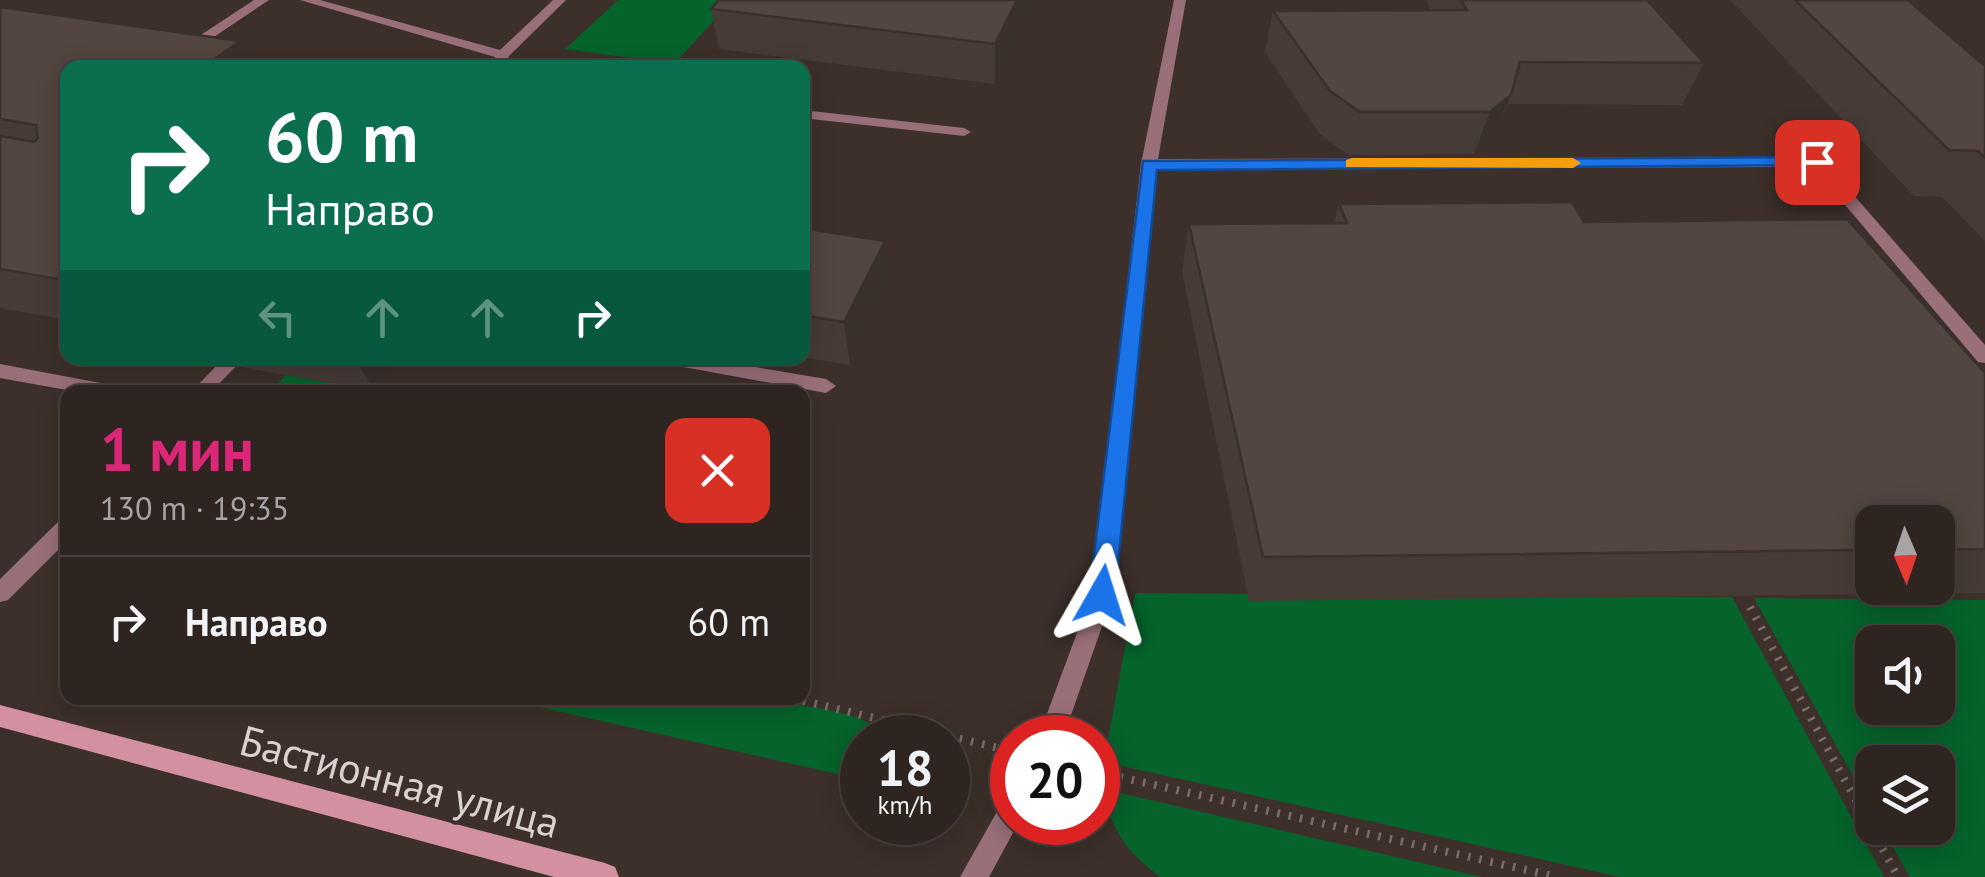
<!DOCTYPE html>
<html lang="ru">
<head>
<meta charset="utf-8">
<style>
  :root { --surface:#2e2420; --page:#362c29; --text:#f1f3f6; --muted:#a7a4a5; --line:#49413e; --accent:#db2777 }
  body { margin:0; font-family:"PT Sans",sans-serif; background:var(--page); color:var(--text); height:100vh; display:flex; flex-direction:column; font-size:38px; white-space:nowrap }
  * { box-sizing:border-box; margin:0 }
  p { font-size:32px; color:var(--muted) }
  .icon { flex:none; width:55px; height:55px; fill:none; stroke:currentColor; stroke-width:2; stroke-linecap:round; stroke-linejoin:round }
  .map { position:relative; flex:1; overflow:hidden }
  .details { position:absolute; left:60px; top:385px; width:750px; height:320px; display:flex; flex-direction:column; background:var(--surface); border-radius:20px; box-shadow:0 5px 25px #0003,0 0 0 2px var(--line) }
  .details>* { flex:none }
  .banner { position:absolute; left:60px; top:60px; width:750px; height:305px; border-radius:20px; box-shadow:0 5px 25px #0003,0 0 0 2px var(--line); background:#0b6e4f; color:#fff; overflow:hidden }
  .needle { width:65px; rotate:178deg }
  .buttons { position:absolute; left:1855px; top:505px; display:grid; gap:20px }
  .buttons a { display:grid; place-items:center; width:100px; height:100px; border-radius:20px; background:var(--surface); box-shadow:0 5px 25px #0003,0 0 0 2px var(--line); font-size:50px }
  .speed { position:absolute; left:840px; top:715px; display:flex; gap:20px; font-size:50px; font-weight:700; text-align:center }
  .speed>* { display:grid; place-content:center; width:130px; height:130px; border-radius:50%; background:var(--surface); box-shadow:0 5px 25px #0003,0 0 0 2px var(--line); line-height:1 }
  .speed small { font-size:25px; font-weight:400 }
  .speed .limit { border:15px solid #d22; background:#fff; color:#111 }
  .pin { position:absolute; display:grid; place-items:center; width:85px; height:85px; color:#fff; margin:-42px; border-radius:20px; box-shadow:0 5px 15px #0006 }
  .me { position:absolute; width:110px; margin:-55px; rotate:6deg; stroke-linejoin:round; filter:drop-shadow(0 0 8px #0008) }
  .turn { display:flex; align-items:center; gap:35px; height:210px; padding:0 40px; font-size:45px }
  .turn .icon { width:130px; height:130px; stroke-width:2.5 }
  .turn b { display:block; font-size:70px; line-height:85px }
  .lanes { display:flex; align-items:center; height:95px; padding:0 40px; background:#0003; justify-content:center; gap:50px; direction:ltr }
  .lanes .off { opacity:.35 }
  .round { display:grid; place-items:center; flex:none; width:105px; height:105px; border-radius:20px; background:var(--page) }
  .head { display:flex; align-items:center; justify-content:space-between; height:170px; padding:0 40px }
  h1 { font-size:60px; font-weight:600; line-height:75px; color:var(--accent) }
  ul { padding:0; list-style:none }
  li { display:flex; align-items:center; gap:30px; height:130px; padding:0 40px; border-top:2px solid var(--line) }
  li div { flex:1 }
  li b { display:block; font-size:38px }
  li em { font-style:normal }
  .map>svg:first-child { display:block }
  .green { fill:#05632b; fill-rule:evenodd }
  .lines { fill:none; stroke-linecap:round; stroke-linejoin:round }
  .path { stroke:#786d68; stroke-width:8; stroke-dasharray:2.5 9; stroke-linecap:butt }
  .service { fill:#996f7a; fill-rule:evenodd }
  .secondary { fill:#d290a1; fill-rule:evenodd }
  .wall { fill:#473b36; fill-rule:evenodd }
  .shaded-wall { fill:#3a302c }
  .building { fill:#53453f; stroke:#3a302c; stroke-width:2.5 }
  .route { fill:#1a73e8; stroke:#114b97; stroke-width:2.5 }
  .slow { fill:#f59e0b }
  .labels { text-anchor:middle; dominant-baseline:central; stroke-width:8; stroke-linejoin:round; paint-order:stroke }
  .near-street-label { font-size:42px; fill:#dad2ce; stroke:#3d302a }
</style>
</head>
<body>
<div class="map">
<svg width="1985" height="877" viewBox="0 0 1985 877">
  <rect width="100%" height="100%" fill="#3d302a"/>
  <!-- green -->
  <path class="green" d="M 618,0 L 733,0 L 674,64 L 565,49 Z
    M 286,375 L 383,392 L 269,392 Z
    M 1135,593 L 1732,597 L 1884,877 L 1620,877 L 1104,762 Z
    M 1754,598 L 1985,600 L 1985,877 L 1910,877 L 1882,828 L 1938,828 L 1938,762 L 1872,762 L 1872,810 ZM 1938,642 L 1938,708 L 1872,708 L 1872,642 Z
    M 499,698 C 566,697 854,684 887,737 L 862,738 L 862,775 L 851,777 Z
    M 1103,789 L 1482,877 L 1160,877 C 1125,850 1113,833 1103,789 Z"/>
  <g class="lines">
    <!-- path -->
    <path class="path" d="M 1750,607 L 1898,877
      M 792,698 L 1002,749
      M 1098,772 L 1557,877"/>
    <!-- service -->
    <path class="service" d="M 254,0 L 269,0 L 190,53 L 178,50 Z
      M 300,0 L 320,0 L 500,50 L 553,0 L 566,0 L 509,56 L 503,68 L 493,64 L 495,57 Z
      M 1174,0 L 1186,0 L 1158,159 L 1817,157 L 1822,159 L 1985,345 L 1985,363 L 1978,362 L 1813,167 L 1156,169 L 1113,595 L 1063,738 L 1038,738 L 1091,595 L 1141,164 Z
      M 802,110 L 964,128 L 971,132 L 964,136 L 802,118 Z
      M 224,358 L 244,358 L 211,392 L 191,392 Z
      M 658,358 L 701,358 L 826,379 L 836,386 L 826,393 L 667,364 Z
      M 0,364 L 111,385 L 121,392 L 78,392 L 0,378 Z
      M 68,518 L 68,540 L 8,600 L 0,602 L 0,579 L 60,520 Z
      M 1012,797 L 1012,822 L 1019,822 L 989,877 L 960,877 L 1003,801 Z"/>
    <!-- secondary -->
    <path class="secondary" d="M 0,705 L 605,863 L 615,867 L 619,877 L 554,877 L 0,727 Z"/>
  </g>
  <!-- wall -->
  <path class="wall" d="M 719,0 L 1029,0 L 1029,13 L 995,84 L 719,49 L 711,9 Z
    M 1426,0 L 1647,0 L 1704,63 L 1682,105 L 1508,104 L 1494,137 L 1474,154 L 1348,155 L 1319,133 L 1265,52 L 1273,11 L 1431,10 Z
    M 1730,0 L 1908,0 L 1985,66 L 1985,241 L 1942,197 L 1914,196 Z
    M 0,7 L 68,68 L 68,320 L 0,308 Z
    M 1339,204 L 1584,222 L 1985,373 L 1985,593 L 1249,601 L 1182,271 L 1189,224 L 1334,223 ZM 1872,522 L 1938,522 L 1938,588 L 1872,588 Z
    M 802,228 L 885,241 L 889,283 L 850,365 L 802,357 Z
    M 238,358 L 402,358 L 374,390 L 246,368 Z"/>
  <!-- shaded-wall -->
  <path class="shaded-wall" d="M 1017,0 L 1029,0 L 1029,13 L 995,84 L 995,44 Z
    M 240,41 L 255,68 L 202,68 Z
    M 1511,95 L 1494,137 L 1474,154 L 1490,112 Z
    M 885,241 L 889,283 L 850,365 L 844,322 Z
    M 68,272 L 68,291 L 58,279 Z
    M 354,358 L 402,358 L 374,390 Z"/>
  <!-- building -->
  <path class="building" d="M 719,0 L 1017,0 L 995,44 L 711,9 Z
    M 1461,0 L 1647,0 L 1704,63 L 1520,62 L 1511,95 L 1490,112 L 1360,112 L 1330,91 L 1273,11 L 1467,10 Z
    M 1795,0 L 1908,0 L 1985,66 L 1985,158 L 1978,151 L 1949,150 Z
    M 0,7 L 240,41 L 202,68 L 68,68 L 68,272 L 58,279 L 0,269 L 0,136 L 34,142 L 38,138 L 36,125 L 0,119 Z
    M 1572,202 L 1584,222 L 1847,219 L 1985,373 L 1985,549 L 1938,550 L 1938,522 L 1872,522 L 1872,550 L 1263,557 L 1189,224 L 1347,223 L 1339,204 Z
    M 802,228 L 885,241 L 844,322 L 802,315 Z"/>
  <!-- route -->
  <path class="route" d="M 1817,157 L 1823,158 L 1823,165 L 1157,170 L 1115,595 L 1111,603 L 1102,606 L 1093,603 L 1089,595 L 1143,161 Z"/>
  <!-- slow -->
  <path class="slow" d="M 1352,158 L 1573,158 L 1581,163 L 1573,168 L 1346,167 L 1346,160 Z"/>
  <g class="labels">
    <!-- near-street labels -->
    <g class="near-street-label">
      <text transform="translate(400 781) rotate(15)">Бастионная улица</text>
    </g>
  </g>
</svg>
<div class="buttons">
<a><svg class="needle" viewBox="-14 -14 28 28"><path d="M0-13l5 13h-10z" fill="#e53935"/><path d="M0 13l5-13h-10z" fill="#a7a4a5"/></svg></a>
<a><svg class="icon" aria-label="sound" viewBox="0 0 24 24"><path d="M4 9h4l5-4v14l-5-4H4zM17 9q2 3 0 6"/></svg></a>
<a><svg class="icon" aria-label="layers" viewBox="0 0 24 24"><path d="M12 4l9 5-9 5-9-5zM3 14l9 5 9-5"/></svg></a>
</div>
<div class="speed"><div>18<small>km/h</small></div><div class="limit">20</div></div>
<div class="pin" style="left:1817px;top:162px;background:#d93025"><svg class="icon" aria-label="arrive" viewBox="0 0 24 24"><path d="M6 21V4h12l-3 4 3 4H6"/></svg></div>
<svg class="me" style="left:1102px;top:595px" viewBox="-20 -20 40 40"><path d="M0-17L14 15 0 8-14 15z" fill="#1a73e8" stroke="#fff" stroke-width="4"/></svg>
<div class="banner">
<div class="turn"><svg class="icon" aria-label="right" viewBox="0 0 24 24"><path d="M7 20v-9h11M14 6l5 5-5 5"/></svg><div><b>60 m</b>Направо</div></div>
<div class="lanes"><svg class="icon off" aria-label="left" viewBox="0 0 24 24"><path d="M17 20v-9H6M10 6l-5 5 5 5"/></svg><svg class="icon off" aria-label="ahead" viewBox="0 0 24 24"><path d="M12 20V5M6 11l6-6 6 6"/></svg><svg class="icon off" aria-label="ahead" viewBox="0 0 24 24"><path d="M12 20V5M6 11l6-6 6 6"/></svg><svg class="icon" aria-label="right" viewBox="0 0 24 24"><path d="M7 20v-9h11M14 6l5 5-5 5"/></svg></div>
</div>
<section class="details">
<div class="head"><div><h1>1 мин</h1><p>130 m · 19:35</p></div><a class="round" style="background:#d93025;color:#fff"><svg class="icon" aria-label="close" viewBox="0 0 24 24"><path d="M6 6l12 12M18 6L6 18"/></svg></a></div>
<ul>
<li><svg class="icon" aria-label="right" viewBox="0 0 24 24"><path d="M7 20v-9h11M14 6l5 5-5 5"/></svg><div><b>Направо</b></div><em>60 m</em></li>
</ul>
</section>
</div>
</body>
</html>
